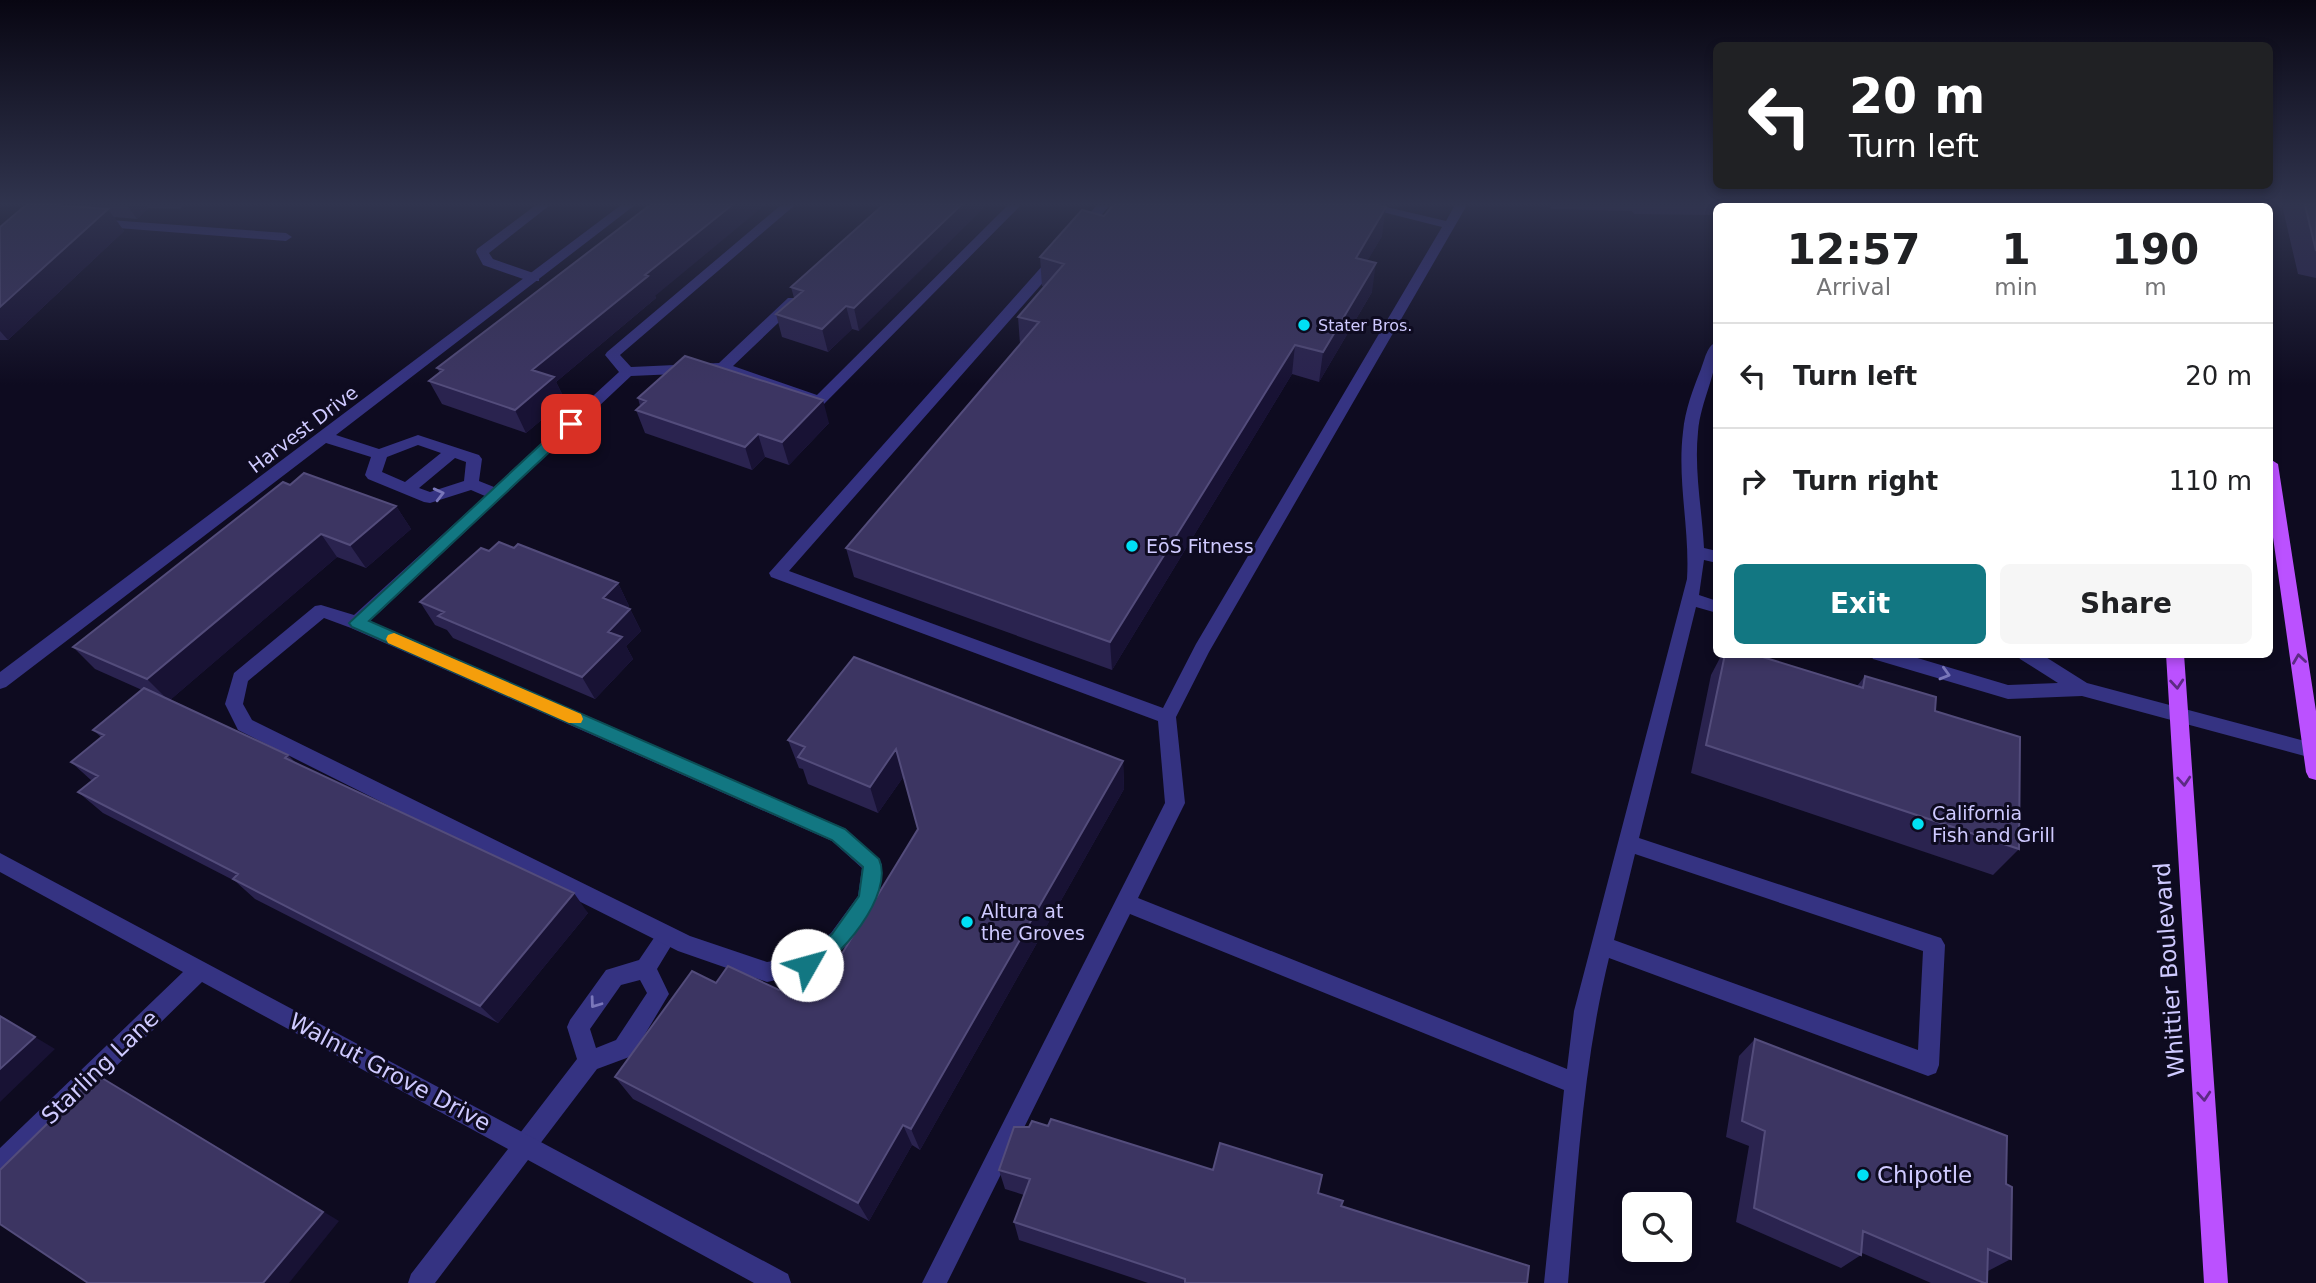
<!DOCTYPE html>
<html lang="en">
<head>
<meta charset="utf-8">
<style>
  :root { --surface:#fff; --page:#f6f6f6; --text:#202124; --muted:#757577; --line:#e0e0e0; --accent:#127782 }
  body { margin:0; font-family:"DejaVu Sans",sans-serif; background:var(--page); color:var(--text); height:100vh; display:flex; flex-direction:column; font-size:26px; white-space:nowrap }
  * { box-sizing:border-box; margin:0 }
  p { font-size:23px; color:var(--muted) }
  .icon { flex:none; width:38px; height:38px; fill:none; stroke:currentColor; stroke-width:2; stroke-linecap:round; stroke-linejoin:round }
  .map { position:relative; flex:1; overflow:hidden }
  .panel { position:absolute; left:1713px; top:203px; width:560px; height:455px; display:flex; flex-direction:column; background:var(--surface); border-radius:10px; box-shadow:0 4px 10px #0003 }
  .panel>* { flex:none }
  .top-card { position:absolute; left:1713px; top:42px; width:560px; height:147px; border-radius:10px; box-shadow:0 4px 10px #0003; background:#202124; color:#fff; overflow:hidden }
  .controls { position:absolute; left:1622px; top:1192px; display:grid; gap:14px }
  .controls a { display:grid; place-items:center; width:70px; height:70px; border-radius:10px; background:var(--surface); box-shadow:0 4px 10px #0003; font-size:35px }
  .pin { position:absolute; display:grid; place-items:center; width:60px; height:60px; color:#fff; margin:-30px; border-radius:14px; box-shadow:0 4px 10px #0006 }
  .me { position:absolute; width:77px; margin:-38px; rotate:52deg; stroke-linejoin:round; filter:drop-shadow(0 0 5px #0008) }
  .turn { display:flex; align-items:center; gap:24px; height:147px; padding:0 21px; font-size:32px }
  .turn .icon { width:91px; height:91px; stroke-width:2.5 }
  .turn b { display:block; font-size:49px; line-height:60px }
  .eta { display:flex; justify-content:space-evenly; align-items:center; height:119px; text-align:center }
  .eta b { font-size:42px; font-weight:700; line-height:49px }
  .primary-button { display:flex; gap:14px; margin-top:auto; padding:14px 21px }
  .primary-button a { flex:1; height:80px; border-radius:10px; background:var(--accent); color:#fff; font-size:28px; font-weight:700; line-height:80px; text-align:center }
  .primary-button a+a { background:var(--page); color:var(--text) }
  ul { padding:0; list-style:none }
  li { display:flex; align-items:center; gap:21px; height:105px; padding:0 21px; border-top:2px solid var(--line) }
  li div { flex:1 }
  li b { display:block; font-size:26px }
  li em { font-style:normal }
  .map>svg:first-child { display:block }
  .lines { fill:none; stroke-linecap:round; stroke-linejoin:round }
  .lane { fill:#353382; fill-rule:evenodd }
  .street { fill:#353382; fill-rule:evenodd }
  .primary { fill:#bb51ff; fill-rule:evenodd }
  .wall { fill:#2a234f }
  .shaded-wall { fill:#181234 }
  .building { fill:#3c3562; stroke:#534c7b; stroke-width:2 }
  .oneway { stroke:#7a77ba }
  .oneway2 { stroke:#5c2a84 }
  .route { fill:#127782; stroke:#0c4d54; stroke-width:2 }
  .slow { fill:#f59e0b }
  .poi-dot { fill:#00e0f5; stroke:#0e0b20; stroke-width:2.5 }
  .labels { text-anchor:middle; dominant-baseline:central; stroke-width:6; stroke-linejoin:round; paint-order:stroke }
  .far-poi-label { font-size:16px; fill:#cfcaff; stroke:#0e0b20; text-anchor:start }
  .street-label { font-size:19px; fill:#cfcaff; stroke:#0e0b20 }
  .poi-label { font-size:19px; fill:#cfcaff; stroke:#0e0b20; text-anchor:start }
  .near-street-label { font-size:23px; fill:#cfcaff; stroke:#0e0b20 }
  .near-poi-label { font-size:23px; fill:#cfcaff; stroke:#0e0b20; text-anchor:start }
</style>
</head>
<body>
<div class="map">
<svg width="2316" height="1283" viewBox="0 0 2316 1283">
  <rect width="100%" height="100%" fill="#0e0b20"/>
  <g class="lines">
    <!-- lane -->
    <path class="lane" d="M 536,205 L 550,205 L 489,253 L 493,259 L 539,275 L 539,281 L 529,281 L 483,265 L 476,252 L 477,249 Z
      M 1097,205 L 1110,205 L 1085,234 L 1077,234 L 1077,228 Z
      M 1355,205 L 1378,205 L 1446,221 L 1455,205 L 1467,205 L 1209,652 L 1176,717 L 1185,803 L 1138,898 L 1567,1069 L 1574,1011 L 1687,579 C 1690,530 1677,481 1683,432 C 1685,410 1693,389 1701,369 C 1705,359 1707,345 1717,342 C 1717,377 1701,399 1698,432 C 1694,471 1702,509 1704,548 L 1717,551 L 1717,563 L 1704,560 L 1699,595 L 1717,601 L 1717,613 L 1696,607 L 1639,838 L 1941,938 L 1945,945 L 1939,1065 L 1936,1073 L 1928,1076 L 1609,958 C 1583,1064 1577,1175 1568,1283 L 1544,1283 L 1564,1090 L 1130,914 L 947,1283 L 922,1283 L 1165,803 L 1158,721 L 771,577 L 769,573 L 1052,255 L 1062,255 L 1062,261 L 789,571 L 1163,708 L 1196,644 L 1442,227 ZM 1635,854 L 1923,951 L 1918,1050 L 1614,940 Z
      M 1754,205 L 1766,205 L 1766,206 L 1754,206 Z
      M 1946,205 L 1964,205 L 1964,206 L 1947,206 Z
      M 96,219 L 286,233 L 292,237 L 286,241 L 92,226 L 92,220 Z
      M 1870,654 L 1904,654 L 2008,685 L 2058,683 L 2020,659 L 2017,654 L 2041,654 L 2087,683 L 2316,744 L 2316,756 L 2312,758 L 2082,696 L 2008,699 L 1873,659 Z
      M 667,926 L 674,929 L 677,936 L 657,969 L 669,994 L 632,1056 L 597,1069 L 533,1153 L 525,1157 L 517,1153 L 513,1145 L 517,1137 L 577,1059 L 567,1027 L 570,1020 L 606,970 L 639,960 L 660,929 ZM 640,980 L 647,993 L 616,1040 L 596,1048 L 590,1029 L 621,985 Z"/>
    <!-- street -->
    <path class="street" d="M 621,205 L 635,205 L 336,435 L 379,449 L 418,435 L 479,455 L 482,459 L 479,481 L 494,487 L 619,372 L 605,355 L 607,352 L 781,205 L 795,205 L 620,355 L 631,367 L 719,363 L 788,298 L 798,298 L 798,304 L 733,366 L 817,395 L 1008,205 L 1021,205 L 824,404 L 814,404 L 722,372 L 631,376 L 370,621 L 846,829 L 879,859 L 882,865 L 878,899 L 845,947 L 815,972 L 767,982 L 678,951 L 238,730 L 225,704 L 234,673 L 315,606 L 321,605 L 354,615 L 485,496 L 471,490 L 430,503 L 424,502 L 368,479 L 365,475 L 371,457 L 326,443 L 6,687 L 0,689 L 0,672 ZM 418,445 L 441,453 L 405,482 L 382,472 L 387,457 ZM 455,458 L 466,462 L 464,481 L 430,492 L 419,488 ZM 324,618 L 351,628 L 832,841 L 862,868 L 858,896 L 831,933 L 802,956 L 767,962 L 690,936 L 252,720 L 243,704 L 248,681 Z
      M 0,853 L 788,1274 L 791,1283 L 754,1283 L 528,1160 L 435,1283 L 408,1283 L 411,1274 L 508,1149 L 202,982 L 8,1172 L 0,1176 L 0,1148 L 183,972 L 0,872 Z"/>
    <!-- primary -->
    <path class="primary" d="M 2138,205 L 2150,205 L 2150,206 L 2138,206 Z
      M 2204,205 L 2216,205 L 2216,206 L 2204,206 Z
      M 2270,459 L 2278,464 L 2316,711 L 2316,780 L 2309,778 L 2306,772 L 2270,516 Z
      M 2166,654 L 2184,654 L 2228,1283 L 2204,1283 Z"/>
  </g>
  <!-- wall -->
  <path class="wall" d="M 26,205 L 184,205 L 180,209 L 148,208 L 137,219 L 114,217 L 124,231 L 8,340 L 0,340 L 0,227 Z
    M 883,205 L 859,331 L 852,329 L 828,352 L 782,337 L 776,314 L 794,298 L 791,287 Z
    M 1550,205 L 1728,205 L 1728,206 L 1717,206 L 1717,215 L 1634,214 L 1632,211 L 1551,209 Z
    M 1772,205 L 1951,205 L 1951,206 L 1778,206 Z
    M 2282,205 L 2316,205 L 2316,278 L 2298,274 Z
    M 1382,236 L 1367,261 L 1372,292 L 1319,382 L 1292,374 L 1112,670 L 854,577 L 846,548 L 1020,344 L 1018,317 L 1044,287 L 1042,286 L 1040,257 Z
    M 655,296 L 656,298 L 556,382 L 565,400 L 526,433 L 442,404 L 429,381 L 440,373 L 437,368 Z
    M 638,398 L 829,423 L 789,465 L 765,457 L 752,470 L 645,433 L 636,410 L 640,406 Z
    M 290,485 L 396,506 L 411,529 L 366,568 L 337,557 L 170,700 L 288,755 L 295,762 L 588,913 L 498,1023 L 255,899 L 235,881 L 103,813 L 78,792 L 92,781 L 71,762 L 101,737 L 93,730 L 142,690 L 95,669 L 73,647 Z
    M 514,548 L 618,583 L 629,606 L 627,608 L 630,609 L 641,631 L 626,646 L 633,659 L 595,699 L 453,638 L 447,630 L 435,625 L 420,602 L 489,551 Z
    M 1722,654 L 1753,654 L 1857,686 L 1865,676 L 1935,711 L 2019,849 L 1993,875 L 1691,773 L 1711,675 Z
    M 788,740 L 1123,761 L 1124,789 L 920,1150 L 912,1145 L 869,1221 L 633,1099 L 615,1077 L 716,983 L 779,990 L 829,975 L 918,829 L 904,776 L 878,813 L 808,784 L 803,769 L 799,768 Z
    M 1755,1039 L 2006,1184 L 2011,1259 L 1988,1271 L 1987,1283 L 1931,1283 L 1862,1253 L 1861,1255 L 1841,1268 L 1736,1222 L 1749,1146 L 1726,1137 L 1739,1056 Z
    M 1048,1126 L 1213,1170 L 1318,1193 L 1341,1206 L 1527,1283 L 1148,1283 L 1019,1240 L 1014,1222 L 1024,1195 L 1005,1189 L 999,1170 L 1029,1127 Z"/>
  <!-- shaded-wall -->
  <path class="shaded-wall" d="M 127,205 L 146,205 L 148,208 L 137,219 Z
    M 732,205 L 765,205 L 655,296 L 656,298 L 556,382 L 565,400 L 526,433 L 515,410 L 532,370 L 645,275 Z
    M 961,205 L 987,205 L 859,331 L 854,308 Z
    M 1386,207 L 1382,236 L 1352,287 L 1356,258 Z
    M 108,209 L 124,231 L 8,340 L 0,331 L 0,307 Z
    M 1376,263 L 1372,292 L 1319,382 L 1323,352 Z
    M 846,306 L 852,329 L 828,352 L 822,329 Z
    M 1295,345 L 1292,374 L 1112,670 L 1110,642 Z
    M 823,400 L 829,423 L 789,465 L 782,442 Z
    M 758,434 L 765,457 L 752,470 L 745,447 Z
    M 396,506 L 411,529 L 366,568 L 350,545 Z
    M 321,534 L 337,557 L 169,701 L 147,679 Z
    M 618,583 L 629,606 L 614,621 L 603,598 Z
    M 630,609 L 641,631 L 626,646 L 633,659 L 595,699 L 582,677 L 608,632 Z
    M 896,749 L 904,776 L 878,813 L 870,787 Z
    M 1123,761 L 1124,789 L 920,1150 L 911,1129 Z
    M 574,893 L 588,913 L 498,1023 L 480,1006 Z
    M 0,1016 L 55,1049 L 0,1102 Z
    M 116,1086 L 339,1221 L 289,1283 L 263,1283 Z
    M 903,1125 L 912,1145 L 869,1221 L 858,1203 Z"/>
  <!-- building -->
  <path class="building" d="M 26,205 L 55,205 L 108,209 L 0,307 L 0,227 Z
    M 650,205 L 732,205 L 645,275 L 648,276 L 532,370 L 554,377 L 515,410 L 429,381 L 443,370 L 437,368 Z
    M 883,205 L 961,205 L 854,308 L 846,306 L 822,329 L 776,314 L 803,291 L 791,287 Z
    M 1113,205 L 1379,205 L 1386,207 L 1356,258 L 1376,263 L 1323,352 L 1295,345 L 1110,642 L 846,548 L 1039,322 L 1018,317 L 1064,264 L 1040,257 L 1082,210 L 1104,216 Z
    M 1875,205 L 1951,205 L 1951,206 L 1880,206 Z
    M 2305,205 L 2316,205 L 2316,251 Z
    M 685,356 L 823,400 L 782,442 L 758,434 L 745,447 L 636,410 L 646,401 L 638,398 Z
    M 304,473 L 396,506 L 350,545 L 321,534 L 147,679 L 73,647 L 283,482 L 290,485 Z
    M 499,542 L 514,548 L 518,544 L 618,583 L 603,598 L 630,609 L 608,632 L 622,637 L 582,677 L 438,616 L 444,612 L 420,602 L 481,548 L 489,551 Z
    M 1725,654 L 1753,654 L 1863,688 L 1865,676 L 1936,697 L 1935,711 L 2020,737 L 2019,849 L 1706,745 Z
    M 854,657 L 1123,761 L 911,1129 L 903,1125 L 858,1203 L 615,1077 L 692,971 L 716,983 L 728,966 L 779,990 L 829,975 L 918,829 L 896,749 L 870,787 L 798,757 L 805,747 L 788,740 Z
    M 144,688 L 288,755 L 285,758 L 574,893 L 480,1006 L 233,879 L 238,874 L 78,792 L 98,776 L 71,762 L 104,735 L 93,730 Z
    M 0,1016 L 35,1037 L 0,1069 Z
    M 1755,1039 L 2007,1136 L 2006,1184 L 2012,1187 L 2011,1259 L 1988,1249 L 1987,1283 L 1984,1283 L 1863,1231 L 1861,1255 L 1754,1208 L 1765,1131 L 1742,1121 Z
    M 97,1075 L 323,1212 L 263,1283 L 88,1283 L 0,1224 L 0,1170 Z
    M 1051,1119 L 1213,1170 L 1220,1143 L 1322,1175 L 1318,1193 L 1343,1201 L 1341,1206 L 1529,1266 L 1527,1283 L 1185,1283 L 1185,1279 L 1014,1222 L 1030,1179 L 999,1170 L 1014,1127 L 1029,1127 L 1032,1121 L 1048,1126 Z"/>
  <!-- one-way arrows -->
  <defs><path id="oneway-chevron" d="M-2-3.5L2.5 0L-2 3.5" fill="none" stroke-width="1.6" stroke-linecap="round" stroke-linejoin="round" transform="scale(1.75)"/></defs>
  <g class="oneway">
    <use href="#oneway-chevron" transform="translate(439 494) rotate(-14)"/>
    <use href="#oneway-chevron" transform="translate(1945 674) rotate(16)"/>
    <use href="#oneway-chevron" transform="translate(595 1003) rotate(126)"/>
  </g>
  <g class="oneway2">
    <use href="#oneway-chevron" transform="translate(2299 659) rotate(-98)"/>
    <use href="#oneway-chevron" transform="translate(2177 684) rotate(85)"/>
    <use href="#oneway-chevron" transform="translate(2184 781) rotate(86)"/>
    <use href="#oneway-chevron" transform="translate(2204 1096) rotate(86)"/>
  </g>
  <!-- sky -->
  <linearGradient id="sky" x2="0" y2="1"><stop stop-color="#080612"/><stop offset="0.53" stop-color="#30344e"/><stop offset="1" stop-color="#30344e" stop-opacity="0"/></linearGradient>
  <rect width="2316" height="385" fill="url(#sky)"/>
  <!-- route -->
  <path class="route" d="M 571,420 L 576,421 L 576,427 L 369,621 L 845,829 L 879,859 C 895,894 839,962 807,974 L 800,972 L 797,965 L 800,959 L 832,934 L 859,896 L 863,867 L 832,840 L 352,627 L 349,623 L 566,421 Z"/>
  <!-- slow -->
  <path class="slow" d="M 394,633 L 581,714 L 583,719 L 581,723 L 569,723 L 388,643 L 386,639 L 388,635 Z"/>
  <!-- markers -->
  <g class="poi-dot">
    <circle cx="1304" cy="325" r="7"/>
    <circle cx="1132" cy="546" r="7"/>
    <circle cx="1918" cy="824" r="7"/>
    <circle cx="967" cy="922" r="7"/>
    <circle cx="1863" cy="1175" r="7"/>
  </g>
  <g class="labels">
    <!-- far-poi labels -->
    <g class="far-poi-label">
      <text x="1318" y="325">Stater Bros.</text>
    </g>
    <!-- street labels -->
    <g class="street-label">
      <text transform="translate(303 429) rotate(-37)">Harvest Drive</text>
    </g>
    <!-- poi labels -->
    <g class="poi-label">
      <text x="1146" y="546">EōS Fitness</text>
      <text x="1932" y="813">California<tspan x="1932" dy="22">Fish and Grill</tspan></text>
      <text x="981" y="911">Altura at<tspan x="981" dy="22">the Groves</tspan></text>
    </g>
    <!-- near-street labels -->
    <g class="near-street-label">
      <text transform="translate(2169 970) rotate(-94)">Whittier Boulevard</text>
      <text transform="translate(100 1067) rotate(-44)">Starling Lane</text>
      <text transform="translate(390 1072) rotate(28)">Walnut Grove Drive</text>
    </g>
    <!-- near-poi labels -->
    <g class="near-poi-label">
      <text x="1877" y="1175">Chipotle</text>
    </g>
  </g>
</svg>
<div class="controls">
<a><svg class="icon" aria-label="search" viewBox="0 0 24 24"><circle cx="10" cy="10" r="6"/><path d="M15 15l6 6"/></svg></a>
</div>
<div class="pin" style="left:571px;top:424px;background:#d93025"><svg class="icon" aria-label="arrive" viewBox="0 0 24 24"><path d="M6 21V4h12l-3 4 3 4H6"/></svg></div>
<svg class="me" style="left:807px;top:965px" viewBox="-20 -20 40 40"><circle r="19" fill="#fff"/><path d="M0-13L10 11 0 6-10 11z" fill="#127782"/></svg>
<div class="top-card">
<div class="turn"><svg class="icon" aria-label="left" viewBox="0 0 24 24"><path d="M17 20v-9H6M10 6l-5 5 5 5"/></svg><div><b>20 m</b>Turn left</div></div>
</div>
<section class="panel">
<div class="eta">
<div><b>12:57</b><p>Arrival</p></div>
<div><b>1</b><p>min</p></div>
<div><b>190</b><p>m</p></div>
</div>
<ul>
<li><svg class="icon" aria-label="left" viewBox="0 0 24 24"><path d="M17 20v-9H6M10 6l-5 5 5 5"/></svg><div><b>Turn left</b></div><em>20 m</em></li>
<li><svg class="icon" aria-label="right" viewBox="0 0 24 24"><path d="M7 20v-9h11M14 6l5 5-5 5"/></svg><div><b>Turn right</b></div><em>110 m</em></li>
</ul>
<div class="primary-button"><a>Exit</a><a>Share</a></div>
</section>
</div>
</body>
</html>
